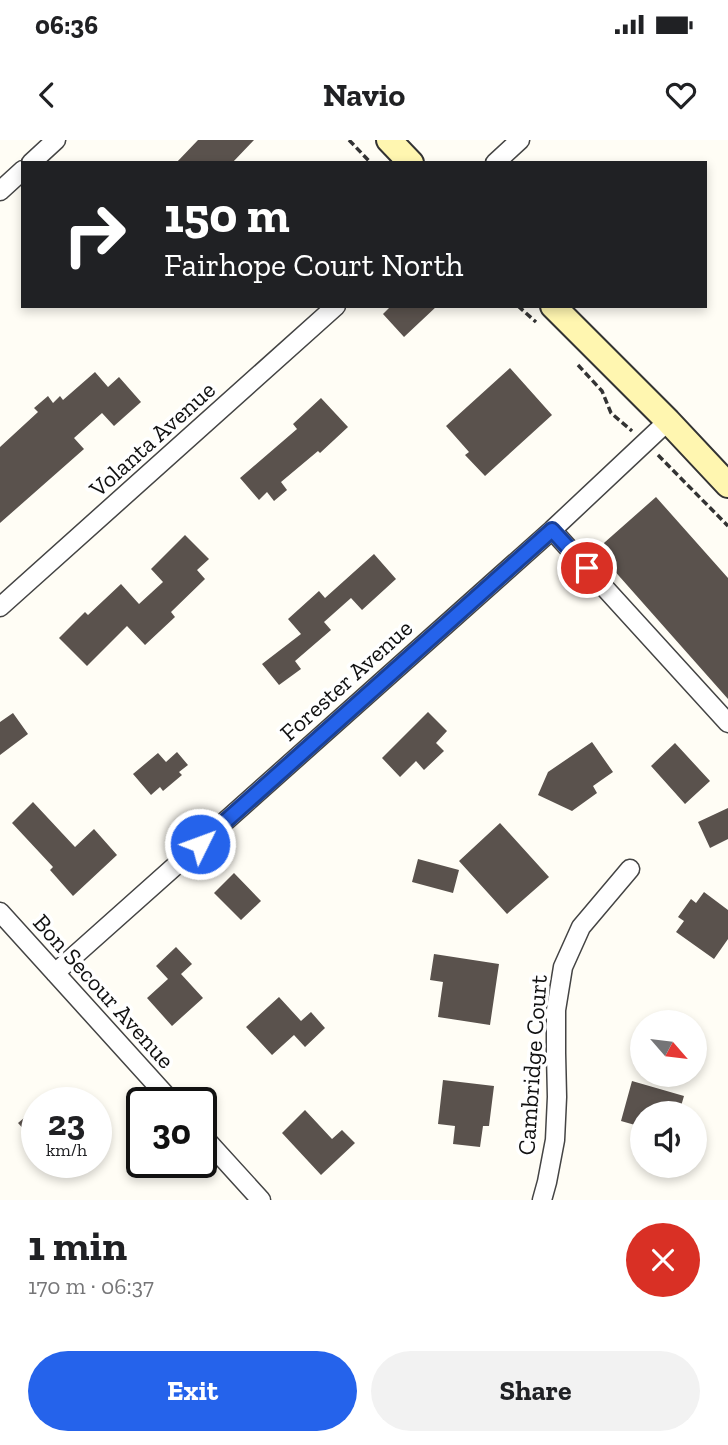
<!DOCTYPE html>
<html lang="en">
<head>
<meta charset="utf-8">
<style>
  :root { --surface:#fff; --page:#f2f2f2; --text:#202124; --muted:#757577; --accent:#2563eb }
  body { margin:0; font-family:"Zilla Slab",serif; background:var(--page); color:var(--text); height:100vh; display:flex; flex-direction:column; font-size:26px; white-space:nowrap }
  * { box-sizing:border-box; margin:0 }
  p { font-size:23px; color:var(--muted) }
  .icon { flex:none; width:38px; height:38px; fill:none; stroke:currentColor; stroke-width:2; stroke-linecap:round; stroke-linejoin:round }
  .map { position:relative; height:1060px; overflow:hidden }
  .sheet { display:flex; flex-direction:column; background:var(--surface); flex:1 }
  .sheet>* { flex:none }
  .top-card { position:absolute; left:21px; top:21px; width:686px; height:147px; border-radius:0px; box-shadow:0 4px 10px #0003; background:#202124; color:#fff; overflow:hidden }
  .needle { width:46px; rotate:118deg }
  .tools { position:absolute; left:630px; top:870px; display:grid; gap:14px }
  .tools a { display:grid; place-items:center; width:77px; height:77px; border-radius:50%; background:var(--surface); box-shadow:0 4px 10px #0003; font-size:35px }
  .speed { position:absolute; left:21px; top:947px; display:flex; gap:14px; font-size:35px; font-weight:700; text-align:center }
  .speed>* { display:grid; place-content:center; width:91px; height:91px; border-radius:50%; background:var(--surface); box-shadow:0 4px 10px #0003; line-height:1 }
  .speed small { font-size:18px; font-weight:400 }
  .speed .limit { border:4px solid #111; border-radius:10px; background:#fff; color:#111 }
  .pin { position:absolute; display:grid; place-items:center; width:60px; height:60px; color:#fff; margin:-30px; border:4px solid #fff; border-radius:50%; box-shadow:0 2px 7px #0007 }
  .me { position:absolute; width:77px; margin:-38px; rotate:48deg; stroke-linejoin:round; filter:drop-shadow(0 0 5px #0008) }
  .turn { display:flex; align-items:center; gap:24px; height:147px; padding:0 28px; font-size:32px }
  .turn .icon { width:91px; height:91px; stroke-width:2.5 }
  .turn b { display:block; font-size:49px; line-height:60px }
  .round { display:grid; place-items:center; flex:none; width:74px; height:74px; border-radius:37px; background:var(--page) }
  .head { display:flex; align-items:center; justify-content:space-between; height:119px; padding:0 28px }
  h1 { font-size:42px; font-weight:700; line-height:52px }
  .button { display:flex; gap:14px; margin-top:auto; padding:14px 28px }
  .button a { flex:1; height:80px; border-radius:42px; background:var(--accent); color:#fff; font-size:28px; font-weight:700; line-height:80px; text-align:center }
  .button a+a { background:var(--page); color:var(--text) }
  .status { display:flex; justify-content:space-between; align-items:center; height:49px; padding:0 35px; background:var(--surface); direction:ltr }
  .status svg { height:19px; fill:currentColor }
  header { display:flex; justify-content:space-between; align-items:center; height:91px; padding:0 28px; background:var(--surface); font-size:32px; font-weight:700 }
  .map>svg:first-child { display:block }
  .building { fill:#5a524d }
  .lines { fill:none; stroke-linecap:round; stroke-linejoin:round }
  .minor-casing { stroke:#444; stroke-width:21 }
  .secondary-casing { stroke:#333; stroke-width:28 }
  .path { stroke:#333; stroke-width:3.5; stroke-dasharray:7 3.5; stroke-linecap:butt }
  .minor { stroke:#fff; stroke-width:18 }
  .secondary { stroke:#fff6b0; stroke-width:24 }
  .route-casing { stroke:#184099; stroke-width:18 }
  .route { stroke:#2563eb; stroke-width:12 }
  .labels { text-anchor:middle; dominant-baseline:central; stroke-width:7; stroke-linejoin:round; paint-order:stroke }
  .street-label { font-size:24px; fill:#111; stroke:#fff }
</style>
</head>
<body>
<div class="status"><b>06:36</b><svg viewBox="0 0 49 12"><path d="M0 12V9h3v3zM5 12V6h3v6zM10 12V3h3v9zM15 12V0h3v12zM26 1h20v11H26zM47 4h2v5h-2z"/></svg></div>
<header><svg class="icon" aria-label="back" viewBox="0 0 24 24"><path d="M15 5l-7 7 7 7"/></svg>Navio<svg class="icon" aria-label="heart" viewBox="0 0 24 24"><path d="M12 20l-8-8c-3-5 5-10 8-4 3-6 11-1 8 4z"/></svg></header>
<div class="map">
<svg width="728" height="1060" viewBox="0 0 728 1060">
  <rect width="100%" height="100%" fill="#fffdf5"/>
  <!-- building -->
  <path class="building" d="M 198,0 L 254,0 L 232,23 L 176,23 Z
    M 391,166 L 437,166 L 404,197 L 383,174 Z
    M 510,228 L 552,275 L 485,336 L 465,315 L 469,312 L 446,286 Z
    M 95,232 L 108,247 L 119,237 L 141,262 L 114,286 L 102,273 L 74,298 L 84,309 L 0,383 L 0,307 L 38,272 L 34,268 L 48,256 L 53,263 L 60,256 L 63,260 Z
    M 321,258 L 348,287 L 320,313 L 318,311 L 281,342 L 287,350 L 274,361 L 267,352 L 259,360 L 240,338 L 297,289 L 293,284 Z
    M 656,357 L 728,438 L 728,559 L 596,410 Z
    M 185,395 L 209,419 L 197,430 L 205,439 L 171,472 L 175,477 L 145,505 L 127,486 L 87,526 L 59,498 L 85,472 L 88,475 L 121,444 L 139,464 L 163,442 L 151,429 Z
    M 374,414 L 396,439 L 362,470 L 351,458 L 324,482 L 331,490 L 295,521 L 301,529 L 279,545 L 262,524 L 301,494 L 288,479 L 319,451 L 325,458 Z
    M 428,572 L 447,591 L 436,603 L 444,611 L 424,630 L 416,621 L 400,637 L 382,618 Z
    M 13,573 L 28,594 L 0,615 L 0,582 Z
    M 592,602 L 613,632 L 593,646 L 597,653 L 572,671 L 538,655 L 548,632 Z
    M 675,603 L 710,641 L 685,664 L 651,626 Z
    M 177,612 L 188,625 L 179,632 L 182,635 L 163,651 L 160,647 L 151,655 L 133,634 L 158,613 L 166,622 Z
    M 33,662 L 75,707 L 94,689 L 117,715 L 73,756 L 50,730 L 53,727 L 12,683 Z
    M 728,668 L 728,699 L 710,708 L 698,682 Z
    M 500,683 L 549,737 L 507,774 L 459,721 Z
    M 418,719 L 459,730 L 453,753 L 412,742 Z
    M 234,733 L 261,761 L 241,780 L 214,753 Z
    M 704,752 L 728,770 L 728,799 L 714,819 L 676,792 L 684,781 L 678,777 L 691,759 L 696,763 Z
    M 176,807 L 192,824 L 181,834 L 203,858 L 172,886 L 147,858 L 168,839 L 156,826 Z
    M 434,814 L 499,824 L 490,885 L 438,877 L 443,842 L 430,840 Z
    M 279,857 L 301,881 L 311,872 L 325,888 L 305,907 L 294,895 L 272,915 L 246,887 Z
    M 443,940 L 494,946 L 489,986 L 483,986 L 480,1007 L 453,1004 L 455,986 L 438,984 Z
    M 632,941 L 684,956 L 679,973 L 642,973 L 642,987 L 621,981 Z
    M 37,967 L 37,1004 L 18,983 Z
    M 305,970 L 332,999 L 342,990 L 355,1003 L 321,1035 L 282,993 Z"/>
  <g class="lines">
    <!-- minor casing -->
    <g class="minor-casing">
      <path id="minor" d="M 31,23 L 56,0
        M 495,23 L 520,0
        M 0,51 L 23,30
        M 552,390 L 728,583
        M 0,467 L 336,166
        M 0,772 L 172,962
        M 55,833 L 552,390 L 668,281
        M 201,994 L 261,1060
        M 542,1060 L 547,1042 L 555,1000 L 557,957 L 556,913 L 556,870 L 563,827 L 581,787 L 630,729"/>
    </g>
    <!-- secondary casing -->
    <g class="secondary-casing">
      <path id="secondary" d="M 389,0 L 411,23
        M 553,166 L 668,281 L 728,345"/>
    </g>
    <!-- path -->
    <path class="path" d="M 349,0 L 371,23
      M 518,166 L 536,182
      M 578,225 L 602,251 L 611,273 L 632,291
      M 658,315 L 728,386"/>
    <!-- minor -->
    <use href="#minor" class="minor"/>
    <!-- secondary -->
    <use href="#secondary" class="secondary"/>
  </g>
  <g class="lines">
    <!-- route casing -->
    <g class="route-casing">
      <path id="route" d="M 200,704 L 552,390 L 587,428"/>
    </g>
    <!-- route -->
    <use href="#route" class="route"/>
  </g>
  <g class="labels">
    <!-- street labels -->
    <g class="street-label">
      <text transform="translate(152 299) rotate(-42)">Volanta Avenue</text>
      <text transform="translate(346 540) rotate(-42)">Forester Avenue</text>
      <text transform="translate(104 851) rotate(48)">Bon Secour Avenue</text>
      <text transform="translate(532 925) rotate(-86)">Cambridge Court</text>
    </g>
  </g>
</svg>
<div class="tools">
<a><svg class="needle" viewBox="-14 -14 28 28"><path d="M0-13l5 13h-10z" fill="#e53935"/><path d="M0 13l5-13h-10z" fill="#757577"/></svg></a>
<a><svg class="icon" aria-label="sound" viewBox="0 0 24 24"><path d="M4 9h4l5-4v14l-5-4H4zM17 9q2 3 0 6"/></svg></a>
</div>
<div class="speed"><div>23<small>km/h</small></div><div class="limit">30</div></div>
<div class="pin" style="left:587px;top:428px;background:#d93025"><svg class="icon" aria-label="arrive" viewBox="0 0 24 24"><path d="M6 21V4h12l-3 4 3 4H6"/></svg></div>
<svg class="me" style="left:200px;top:704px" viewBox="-20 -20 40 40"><circle r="17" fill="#2563eb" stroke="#fff" stroke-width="3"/><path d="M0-11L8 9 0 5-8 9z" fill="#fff"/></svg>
<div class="top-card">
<div class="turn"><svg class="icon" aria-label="right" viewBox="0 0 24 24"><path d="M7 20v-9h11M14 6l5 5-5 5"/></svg><div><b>150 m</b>Fairhope Court North</div></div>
</div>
</div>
<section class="sheet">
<div class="head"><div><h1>1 min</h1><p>170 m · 06:37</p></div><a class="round" style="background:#d93025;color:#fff"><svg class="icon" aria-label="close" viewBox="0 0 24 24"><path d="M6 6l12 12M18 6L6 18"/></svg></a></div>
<div class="button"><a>Exit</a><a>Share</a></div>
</section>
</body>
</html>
